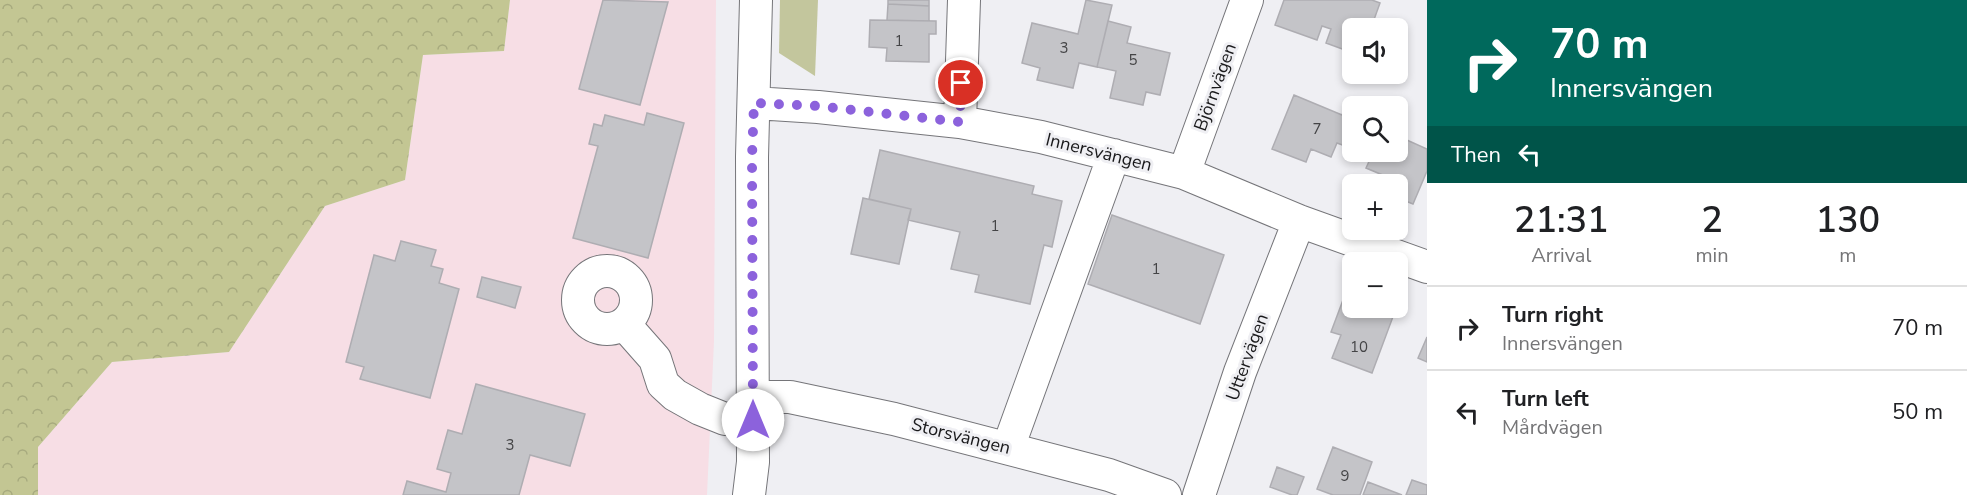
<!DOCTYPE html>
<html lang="en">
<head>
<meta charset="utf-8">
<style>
  :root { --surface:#fff; --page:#f6f6f6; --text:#202124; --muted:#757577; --line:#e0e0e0 }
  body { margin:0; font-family:"Nunito Sans",sans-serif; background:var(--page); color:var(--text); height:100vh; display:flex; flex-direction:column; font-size:22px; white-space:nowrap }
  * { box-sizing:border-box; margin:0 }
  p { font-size:20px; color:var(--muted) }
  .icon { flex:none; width:33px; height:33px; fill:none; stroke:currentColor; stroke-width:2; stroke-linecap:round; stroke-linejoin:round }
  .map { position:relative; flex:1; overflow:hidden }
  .details { display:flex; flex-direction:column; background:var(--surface); width:540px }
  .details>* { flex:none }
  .hud { background:#00695c; color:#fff; overflow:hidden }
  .fabs { position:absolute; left:1342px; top:18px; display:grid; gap:12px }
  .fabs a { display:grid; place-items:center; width:66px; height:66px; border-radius:9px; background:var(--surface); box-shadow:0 3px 9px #0003; font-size:30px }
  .pin { position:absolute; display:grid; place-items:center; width:51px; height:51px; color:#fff; margin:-26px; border:3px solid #fff; border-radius:50%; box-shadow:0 2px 6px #0007 }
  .me { position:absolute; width:66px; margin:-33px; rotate:0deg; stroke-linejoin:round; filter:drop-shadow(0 0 4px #0008) }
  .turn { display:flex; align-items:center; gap:21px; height:126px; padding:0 24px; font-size:27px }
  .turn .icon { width:78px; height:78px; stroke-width:2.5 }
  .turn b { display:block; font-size:42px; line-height:51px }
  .then { display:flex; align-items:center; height:57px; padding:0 24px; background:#0003; gap:12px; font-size:22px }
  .eta { display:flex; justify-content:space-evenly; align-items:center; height:102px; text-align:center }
  .eta b { font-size:36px; font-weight:600; line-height:42px }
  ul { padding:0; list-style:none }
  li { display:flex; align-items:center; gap:18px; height:84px; padding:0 24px; border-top:2px solid var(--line) }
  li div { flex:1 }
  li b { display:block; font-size:22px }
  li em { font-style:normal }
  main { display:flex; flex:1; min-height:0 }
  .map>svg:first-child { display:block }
  .education { fill:#f7dee5 }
  .green { fill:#c3c69d }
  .forest { fill:url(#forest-crowns) }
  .building { fill:#c4c4c8; stroke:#aeadb2; stroke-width:1.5 }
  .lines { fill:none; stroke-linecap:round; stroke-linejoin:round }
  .minor-casing { stroke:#757579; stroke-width:34 }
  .minor { stroke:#fff; stroke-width:32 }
  .route { stroke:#8c62dc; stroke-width:10; stroke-dasharray:0 18 }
  .labels { text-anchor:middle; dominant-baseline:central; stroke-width:6; stroke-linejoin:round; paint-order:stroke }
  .number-label { font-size:15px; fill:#444446 }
  .street-label { font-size:18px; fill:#19191b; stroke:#efeff3 }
</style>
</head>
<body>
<main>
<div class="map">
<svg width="1427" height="495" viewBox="0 0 1427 495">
  <defs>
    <pattern id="forest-crowns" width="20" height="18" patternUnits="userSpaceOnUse" patternTransform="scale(1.5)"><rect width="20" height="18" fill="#c3c693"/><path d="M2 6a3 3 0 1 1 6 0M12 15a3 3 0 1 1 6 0" fill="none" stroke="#a7aa7e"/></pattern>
  </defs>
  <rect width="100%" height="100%" fill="#efeff3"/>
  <!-- education -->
  <path class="education" d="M 510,0 L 716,0 L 714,341 L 707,495 L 38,495 L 38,447 L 112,362 L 229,352 L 325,206 L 405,180 L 423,55 L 504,51 Z"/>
  <!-- green -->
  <path class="green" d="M 780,0 L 818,0 L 815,76 L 779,53 Z"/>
  <!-- forest -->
  <path class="forest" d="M 0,0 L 510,0 L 504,51 L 423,55 L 405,180 L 325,206 L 229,352 L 112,362 L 38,447 L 38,495 L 0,495 Z"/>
  <!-- building -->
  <path class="building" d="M 603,0 L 668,2 L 640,105 L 579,89 Z
    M 888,0 L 929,0 L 929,6 L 888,4 Z
    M 1086,0 L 1112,5 L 1097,67 L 1079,63 L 1073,88 L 1037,80 L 1040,68 L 1022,63 L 1032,23 L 1078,34 Z
    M 1284,0 L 1372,0 L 1380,3 L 1371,28 L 1353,28 L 1353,53 L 1326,43 L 1331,29 L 1322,26 L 1317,40 L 1275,25 Z
    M 888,4 L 929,6 L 929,21 L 887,20 Z
    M 870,20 L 936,21 L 936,34 L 929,34 L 929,62 L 886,61 L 887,48 L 869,47 Z
    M 1108,21 L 1131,27 L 1127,43 L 1170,53 L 1160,95 L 1146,92 L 1143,105 L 1110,98 L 1116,71 L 1097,67 Z
    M 1294,95 L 1342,115 L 1349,99 L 1367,106 L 1353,106 L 1353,149 L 1337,143 L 1331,157 L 1311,149 L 1306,162 L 1272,149 Z
    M 647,113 L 684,123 L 648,258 L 573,238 L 598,146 L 589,144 L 594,124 L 602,126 L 605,115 L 644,125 Z
    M 1398,119 L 1404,122 L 1398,136 L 1427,149 L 1427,171 L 1413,204 L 1398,198 L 1398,184 L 1381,184 L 1385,176 L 1366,168 L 1371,157 L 1358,152 L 1398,152 Z
    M 880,150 L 1034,186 L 1032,194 L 1062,201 L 1052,247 L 1044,245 L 1030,304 L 975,292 L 979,275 L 951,269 L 960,232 L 908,220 L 911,209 L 869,199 Z
    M 863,198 L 911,209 L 899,264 L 851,254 Z
    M 1112,215 L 1224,255 L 1200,324 L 1088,284 Z
    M 401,241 L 436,250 L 431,266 L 443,269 L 439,283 L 459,289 L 430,398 L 360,379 L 364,367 L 346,362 L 374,255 L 395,261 Z
    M 482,277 L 521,287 L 515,308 L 477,297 Z
    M 1348,280 L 1353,282 L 1353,297 L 1343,293 Z
    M 1343,300 L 1353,304 L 1353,308 L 1381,308 L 1394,314 L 1372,373 L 1332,358 L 1341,335 L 1331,332 Z
    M 1427,337 L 1427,362 L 1418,358 Z
    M 476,384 L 585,414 L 570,466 L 530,455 L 519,495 L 403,495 L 407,481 L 446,492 L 451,473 L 437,469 L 448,430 L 462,434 Z
    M 1333,447 L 1372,462 L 1360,495 L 1333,495 L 1317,489 Z
    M 1277,467 L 1304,477 L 1297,495 L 1292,495 L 1270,487 Z
    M 1412,480 L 1427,485 L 1427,495 L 1406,495 Z
    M 1368,482 L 1402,495 L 1363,495 Z"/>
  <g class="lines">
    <!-- minor casing -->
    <g class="minor-casing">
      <path id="minor" d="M 754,103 L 818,107 L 960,122 L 1041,137 L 1184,173 L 1299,221 L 1427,267
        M 960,122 L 964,0
        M 1184,173 L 1247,0
        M578 300a29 29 0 1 1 58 0a29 29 0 1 1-58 0Z
        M 625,325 L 655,359 L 663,384 L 675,395 L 700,409 L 725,419 L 753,420
        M 753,397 L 790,397 L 894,419 L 1109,475 L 1165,495
        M 1008,448 L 1114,155
        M 749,495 L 753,462 L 752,157 L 756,0
        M 1199,495 L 1240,372 L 1299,221"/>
    </g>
    <!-- minor -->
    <use href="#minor" class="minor"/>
  </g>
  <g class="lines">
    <!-- route -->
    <path class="route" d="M 753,420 L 752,157 L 754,103 L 818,106 L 960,122 L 961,83"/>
  </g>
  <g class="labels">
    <!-- number labels -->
    <g class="number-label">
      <text x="899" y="41">1</text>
      <text x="1064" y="48">3</text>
      <text x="1133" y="60">5</text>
      <text x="1317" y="129">7</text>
      <text x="995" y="226">1</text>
      <text x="1156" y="269">1</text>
      <text x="1359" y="347">10</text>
      <text x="510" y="445">3</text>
      <text x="1345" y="476">9</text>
    </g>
    <!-- street labels -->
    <g class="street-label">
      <text transform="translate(1215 87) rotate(-70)">Björnvägen</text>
      <text transform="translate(1099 152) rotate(14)">Innersvängen</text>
      <text transform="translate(1247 357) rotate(-70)">Uttervägen</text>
      <text transform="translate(961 436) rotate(14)">Storsvängen</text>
    </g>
  </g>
</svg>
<div class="fabs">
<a><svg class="icon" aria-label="sound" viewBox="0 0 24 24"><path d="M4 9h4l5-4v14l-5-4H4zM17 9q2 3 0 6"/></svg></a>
<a><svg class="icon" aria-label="search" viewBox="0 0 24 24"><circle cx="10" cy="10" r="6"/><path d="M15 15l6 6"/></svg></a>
<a>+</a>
<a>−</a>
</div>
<div class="pin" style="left:961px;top:83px;background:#d93025"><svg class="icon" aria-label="arrive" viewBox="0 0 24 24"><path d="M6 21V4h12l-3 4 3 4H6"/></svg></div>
<svg class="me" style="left:753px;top:420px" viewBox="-20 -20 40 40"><circle r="19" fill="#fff"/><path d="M0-13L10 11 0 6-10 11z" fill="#8c62dc"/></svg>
</div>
<section class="details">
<div class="hud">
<div class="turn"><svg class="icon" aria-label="right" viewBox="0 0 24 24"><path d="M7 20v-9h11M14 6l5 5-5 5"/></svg><div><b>70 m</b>Innersvängen</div></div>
<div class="then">Then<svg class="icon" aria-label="left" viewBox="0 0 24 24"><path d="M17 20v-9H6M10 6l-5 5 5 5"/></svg></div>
</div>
<div class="eta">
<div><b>21:31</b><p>Arrival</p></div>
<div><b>2</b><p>min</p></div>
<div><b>130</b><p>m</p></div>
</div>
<ul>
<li><svg class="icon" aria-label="right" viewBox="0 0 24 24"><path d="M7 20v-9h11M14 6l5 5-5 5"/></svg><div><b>Turn right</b><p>Innersvängen</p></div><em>70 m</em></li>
<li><svg class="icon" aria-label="left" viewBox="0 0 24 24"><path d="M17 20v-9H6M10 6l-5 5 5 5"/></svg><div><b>Turn left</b><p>Mårdvägen</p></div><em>50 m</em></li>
</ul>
</section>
</main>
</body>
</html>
